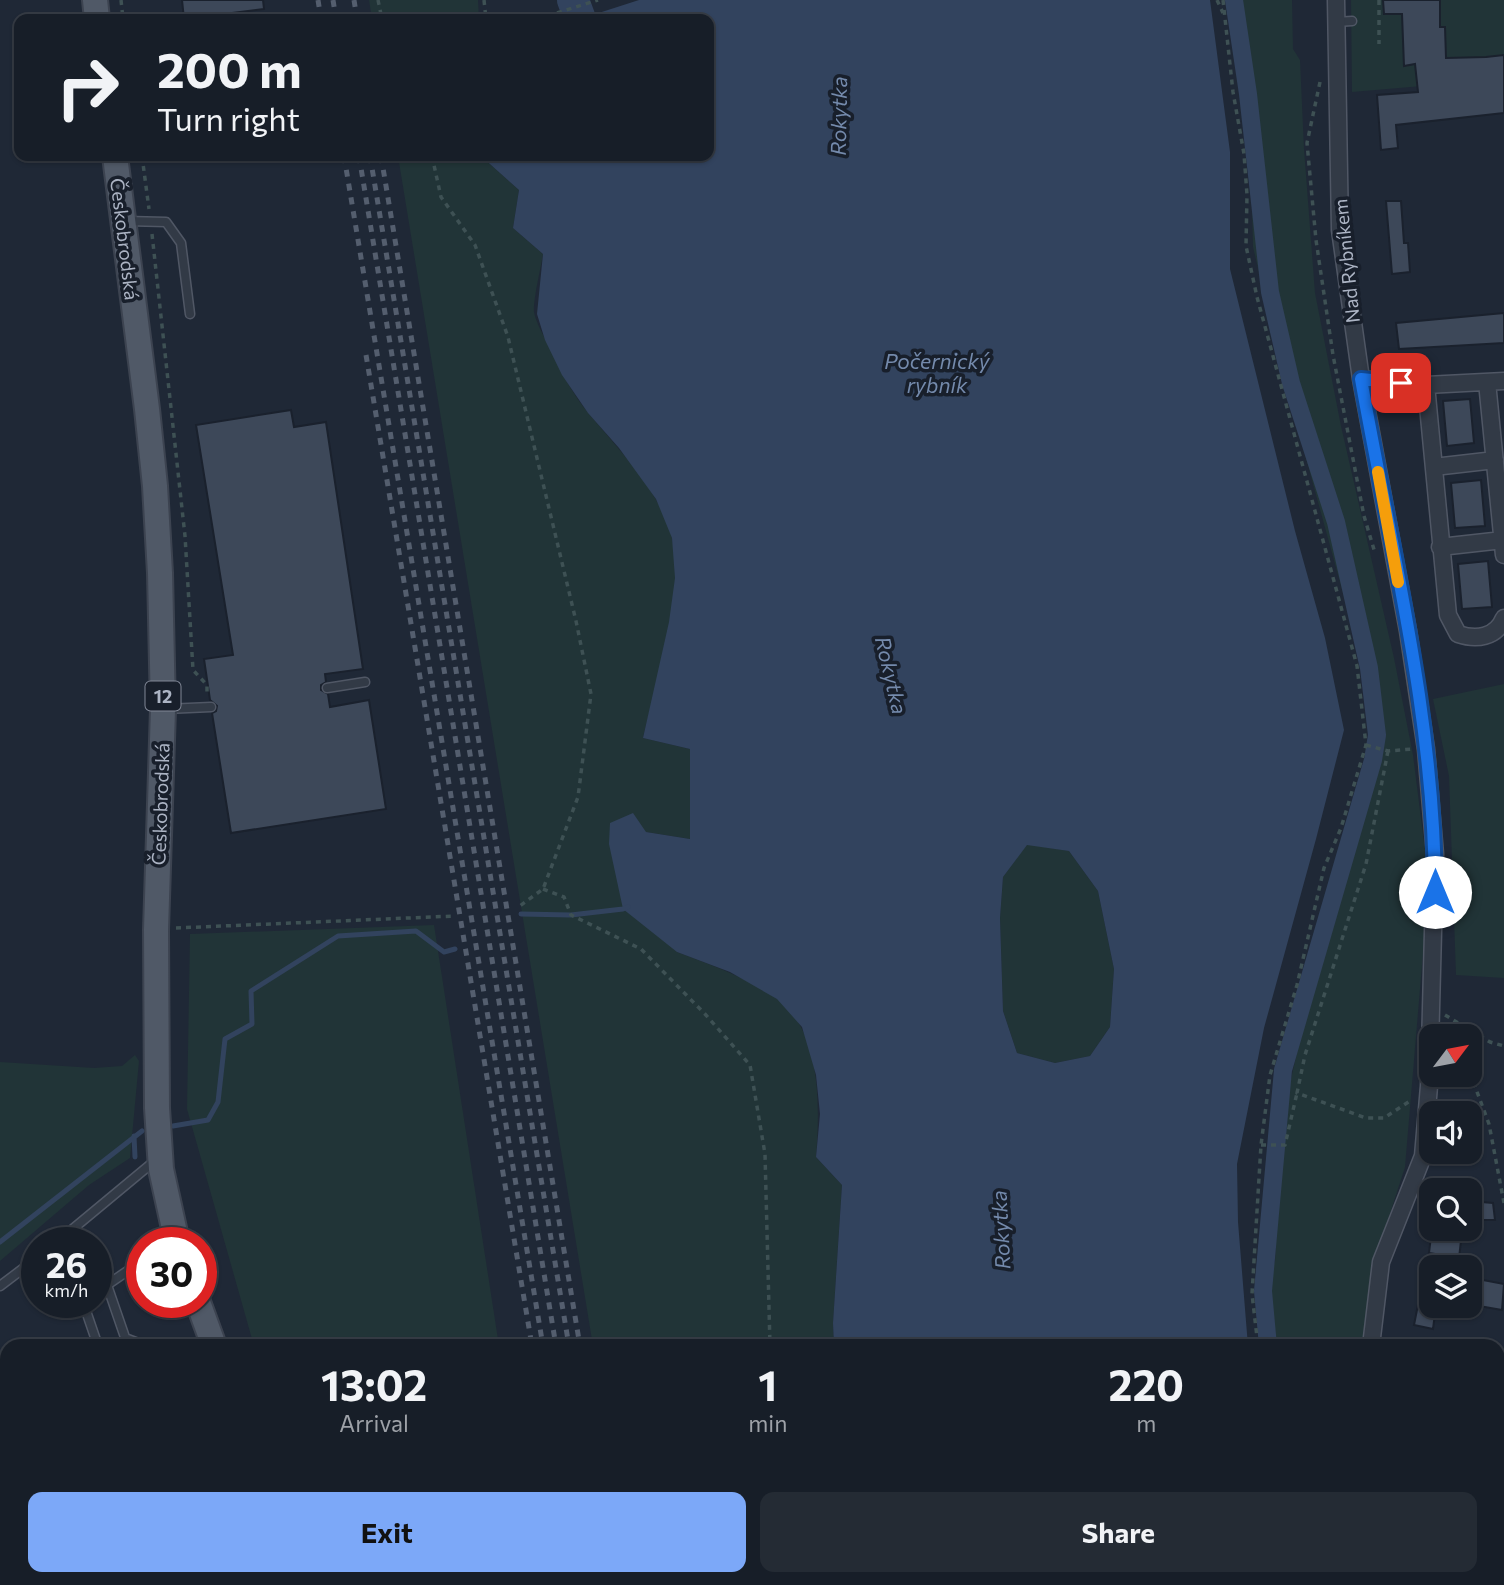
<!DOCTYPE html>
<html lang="en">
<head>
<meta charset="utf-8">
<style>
  :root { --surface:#171e28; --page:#242b34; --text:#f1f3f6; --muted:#9ea2a8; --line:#363c45; --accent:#7ca8f8 }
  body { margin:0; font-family:Commissioner,sans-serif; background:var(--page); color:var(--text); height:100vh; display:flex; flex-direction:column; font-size:26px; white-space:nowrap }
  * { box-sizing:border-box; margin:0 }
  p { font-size:23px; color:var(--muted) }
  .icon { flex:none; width:38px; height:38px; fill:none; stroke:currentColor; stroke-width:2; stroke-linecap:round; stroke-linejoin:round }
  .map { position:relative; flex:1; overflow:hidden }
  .panel { position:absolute; left:0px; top:1339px; width:1505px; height:247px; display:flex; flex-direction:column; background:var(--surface); border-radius:21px 21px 0 0; box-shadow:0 2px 5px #0004,0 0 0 2px var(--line) }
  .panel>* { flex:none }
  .hud { position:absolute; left:14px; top:14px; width:700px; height:147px; border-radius:14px; box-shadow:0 2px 5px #0004,0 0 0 2px var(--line); background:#171e28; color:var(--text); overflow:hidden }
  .needle { width:46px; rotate:58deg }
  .controls { position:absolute; left:1419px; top:1024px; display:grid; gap:14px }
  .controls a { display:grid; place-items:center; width:63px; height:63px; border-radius:14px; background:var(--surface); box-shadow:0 2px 5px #0004,0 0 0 2px var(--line); font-size:35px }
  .speed { position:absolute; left:21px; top:1227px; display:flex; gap:14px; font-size:35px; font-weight:700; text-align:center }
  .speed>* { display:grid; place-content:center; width:91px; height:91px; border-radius:50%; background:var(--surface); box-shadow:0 2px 5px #0004,0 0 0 2px var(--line); line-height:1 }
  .speed small { font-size:18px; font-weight:400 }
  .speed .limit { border:10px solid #d22; background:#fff; color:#111 }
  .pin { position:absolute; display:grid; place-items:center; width:60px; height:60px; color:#fff; margin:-30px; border-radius:14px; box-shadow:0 4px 10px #0006 }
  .me { position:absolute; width:77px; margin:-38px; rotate:0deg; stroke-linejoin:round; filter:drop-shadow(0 0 5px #0008) }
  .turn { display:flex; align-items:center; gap:24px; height:147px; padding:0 28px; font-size:32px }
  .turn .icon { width:91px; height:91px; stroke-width:2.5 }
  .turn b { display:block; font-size:49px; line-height:60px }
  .eta { display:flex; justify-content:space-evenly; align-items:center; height:119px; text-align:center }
  .eta b { font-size:42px; font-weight:700; line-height:49px }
  .action { display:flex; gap:14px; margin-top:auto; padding:14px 28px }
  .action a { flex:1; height:80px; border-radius:14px; background:var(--accent); color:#111; font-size:28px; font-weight:700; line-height:80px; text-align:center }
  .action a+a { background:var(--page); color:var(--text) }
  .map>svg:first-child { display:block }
  .green { fill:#213437 }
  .water { fill:#32435e; fill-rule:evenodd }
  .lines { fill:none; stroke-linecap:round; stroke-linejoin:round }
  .stream { stroke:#32435e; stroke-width:5 }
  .canal { stroke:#32435e; stroke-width:18 }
  .river { stroke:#32435e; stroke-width:32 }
  .building { fill:#3d4859; stroke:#1a212d; stroke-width:2 }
  .service-casing { stroke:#505765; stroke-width:11 }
  .minor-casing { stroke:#505765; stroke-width:19 }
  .primary-casing { stroke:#3c4350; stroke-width:28 }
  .path { stroke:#3e5154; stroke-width:3.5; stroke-dasharray:5 5; stroke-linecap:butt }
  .service { stroke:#323a46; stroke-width:8 }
  .minor { stroke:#323a46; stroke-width:16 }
  .primary { stroke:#505967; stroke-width:24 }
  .rail { stroke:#545e6e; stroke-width:5; stroke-dasharray:7 7; stroke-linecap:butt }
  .route-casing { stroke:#114b97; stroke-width:18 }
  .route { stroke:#1a73e8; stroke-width:12 }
  .slow { stroke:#f59e0b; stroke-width:12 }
  .labels { text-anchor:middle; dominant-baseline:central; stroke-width:7; stroke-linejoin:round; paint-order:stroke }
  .shield { fill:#181f2b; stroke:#808796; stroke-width:2 }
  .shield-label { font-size:18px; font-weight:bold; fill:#acb4c4 }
  .street-label { font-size:19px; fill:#acb4c4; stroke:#181f2b }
  .water-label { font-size:21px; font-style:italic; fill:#748aac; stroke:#181f2b }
</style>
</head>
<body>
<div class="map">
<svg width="1504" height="1585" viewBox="0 0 1504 1585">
  <rect width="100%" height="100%" fill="#1f2836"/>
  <!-- green -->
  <path class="green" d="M 369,0 L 478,0 L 479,19 L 372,19 Z
    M 1242,0 L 1292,0 L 1293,49 L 1300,60 L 1304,149 L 1315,293 L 1341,426 L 1394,658 L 1413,755 L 1429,882 L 1405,1167 L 1374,1263 L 1364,1346 L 1277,1346 L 1274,1321 L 1263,1291 L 1275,1261 L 1282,1119 L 1327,919 L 1364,792 L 1372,737 L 1363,666 L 1284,378 L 1253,247 L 1248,54 Z
    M 1351,0 L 1504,0 L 1504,79 L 1352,92 Z
    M 398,156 L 481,156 L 519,190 L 513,228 L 543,254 C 541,267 533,300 534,312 C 536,323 544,336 549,346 C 560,370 572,394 590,415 C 618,449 662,493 672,538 C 685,594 656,682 643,738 L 690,749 L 690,839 L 646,832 L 677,952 C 711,965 745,977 775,997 C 822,1029 820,1107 816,1157 L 842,1185 L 833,1323 L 834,1346 L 593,1346 Z
    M 1504,684 L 1504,978 L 1456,975 L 1449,776 L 1433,699 Z
    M 1027,844 L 1069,851 L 1098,891 L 1114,969 L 1110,1027 L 1090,1056 L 1055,1063 L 1017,1053 L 1003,1011 L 1000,918 L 1003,877 Z
    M 434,925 L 499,1346 L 254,1346 L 187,1109 L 190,934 Z
    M 135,1055 L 139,1061 L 130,1158 L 89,1185 L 0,1261 L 0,1062 L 94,1068 L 122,1066 Z
    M 633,1579 L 838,1579 L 837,1585 L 634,1585 Z"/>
  <!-- water -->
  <path class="water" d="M 639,0 L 1210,0 L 1230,152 L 1230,269 L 1295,531 L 1325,638 L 1344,730 L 1316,839 L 1264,1028 L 1237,1164 L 1238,1222 L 1248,1346 L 834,1346 L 833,1323 L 842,1185 L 816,1157 L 820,1114 L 816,1075 L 802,1027 L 777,999 L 730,972 L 677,952 L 623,909 L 609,844 L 610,823 L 633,813 L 646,832 L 690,839 L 690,749 L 643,738 L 669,622 L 675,578 L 672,538 L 656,499 L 619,448 L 588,413 L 562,375 L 545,340 L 537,314 L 543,254 L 513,228 L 519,190 L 481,156 L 709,156 L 709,19 L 580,19 ZM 1027,845 L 1069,851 L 1098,891 L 1114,969 L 1110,1027 L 1090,1056 L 1055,1063 L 1017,1053 L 1003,1011 L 1000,918 L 1003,877 Z
    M 838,1579 L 1243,1578 L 1243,1579 L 1242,1585 L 837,1585 Z"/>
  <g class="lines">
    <!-- stream -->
    <path class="stream" d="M 521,914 L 571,915 L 623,909 L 628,907
      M 173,1126 L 208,1120 L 218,1102 L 225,1039 L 252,1024 L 251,991 L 338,936 L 416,931 L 444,952 L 455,949
      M 134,1136 L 135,1157
      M 0,1242 L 142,1131
      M 273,1578 L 275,1585"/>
    <!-- canal -->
    <path class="canal" d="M 1234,0 L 1248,94 L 1270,292 L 1291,383 L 1336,522 L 1369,668 L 1377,735 L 1373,760 L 1283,1070 L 1263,1291 L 1268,1346
      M 1261,1585 L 1262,1578"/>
    <!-- river -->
    <path class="river" d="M 573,0 L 580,19"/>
  </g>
  <!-- building -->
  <path class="building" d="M 182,0 L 263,0 L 264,9 L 184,19 Z
    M 1383,0 L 1440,0 L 1440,27 L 1445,27 L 1446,58 L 1486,57 L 1504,55 L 1504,113 L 1396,125 L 1398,148 L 1381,150 L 1377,95 L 1418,92 L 1415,64 L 1404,66 L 1402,14 L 1384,14 Z
    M 1386,201 L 1401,201 L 1404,243 L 1408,243 L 1410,272 L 1392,274 Z
    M 1504,313 L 1504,343 L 1399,349 L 1396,323 Z
    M 1470,399 L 1474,443 L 1447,446 L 1443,401 Z
    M 291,410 L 294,427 L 326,422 L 363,669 L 325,674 L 326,682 L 321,685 L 321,690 L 328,694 L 330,707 L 369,700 L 386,809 L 231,833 L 212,713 L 216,711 L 217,706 L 210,700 L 204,659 L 233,655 L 196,425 Z
    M 1481,480 L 1485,526 L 1455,528 L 1451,483 Z
    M 1488,561 L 1492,607 L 1462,609 L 1458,564 Z
    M 1470,1201 L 1493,1203 L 1495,1220 L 1470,1220 Z
    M 1432,1228 L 1462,1232 L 1459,1258 L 1429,1253 Z
    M 1425,1269 L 1432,1269 L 1432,1306 L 1436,1306 L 1433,1329 L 1414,1325 Z
    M 1483,1280 L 1504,1284 L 1502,1310 L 1479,1306 L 1480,1300 L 1474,1292 L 1482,1286 Z"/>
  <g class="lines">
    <!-- service casing -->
    <g class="service-casing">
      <path id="service" d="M 1336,22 L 1352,21
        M 126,221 L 166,222 L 181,243 L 190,314
        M 327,688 L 365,682
        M 166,709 L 211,707
        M 57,1242 L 157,1159
        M 96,1272 L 107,1285 L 128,1346
        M 0,1286 L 37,1258
        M 96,1297 L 107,1285 L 142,1261
        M 92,1302 L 85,1308 L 98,1346
        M 125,1338 L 146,1346"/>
    </g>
    <!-- minor casing -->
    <g class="minor-casing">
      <path id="minor" d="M 1336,0 L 1340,230 L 1361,379 L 1408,631 L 1426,749 L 1435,854 L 1429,1086 L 1423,1156 L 1381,1262 L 1371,1346
        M 1361,379 L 1426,385 L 1504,381
        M 1487,382 L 1504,555
        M 1426,385 L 1448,615 L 1458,634 C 1476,640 1496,638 1504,618
        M 1434,467 L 1495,460
        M 1440,547 L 1503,540
        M 1356,1585 L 1356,1578"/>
    </g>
    <!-- primary casing -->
    <g class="primary-casing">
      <path id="primary" d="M 95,0 L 97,19
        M 115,156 L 147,409 L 155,486 L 160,573 L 163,709 L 156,930 L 157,1108 L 161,1169 L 177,1242
        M 198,1302 L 214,1346
        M 301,1578 L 303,1585"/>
    </g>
    <!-- path -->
    <path class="path" d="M 121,0 L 123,19
      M 378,0 L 382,19
      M 484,0 L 486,19
      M 1217,0 L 1223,13
      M 1223,0 L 1233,92 L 1244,154 L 1247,195 L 1246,246 L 1257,297 L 1357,666 L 1366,745 L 1341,828 L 1324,868 L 1297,985 L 1270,1075 L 1261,1145 L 1252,1294 L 1258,1346
      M 1379,0 L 1379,44
      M 538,19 L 598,0
      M 1320,82 L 1307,143 L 1316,240 L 1333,355 L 1364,516 L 1375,553
      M 142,156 L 149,209
      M 432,156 L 441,197 L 475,245 L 508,337 L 576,621 L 591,694 L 578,797 L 543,889 L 517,908
      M 152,234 L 185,536 L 193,670 L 207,685 L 207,695
      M 1366,745 L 1388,751 L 1412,749
      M 1388,751 L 1366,864 L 1305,1055 L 1297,1093 L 1366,1118 L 1384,1118 L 1410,1101
      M 543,889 L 564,897 L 571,915 L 641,949 L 705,1014 L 750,1065 L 765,1154 L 770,1346
      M 176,928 L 455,916
      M 1445,1015 L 1490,1042 L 1504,1046
      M 1470,1073 L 1489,1124 L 1504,1203
      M 1261,1145 L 1285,1145 L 1297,1093
      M 769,1578 L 769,1585
      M 1252,1585 L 1253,1578"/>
    <!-- service -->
    <use href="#service" class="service"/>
    <!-- minor -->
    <use href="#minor" class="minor"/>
    <!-- primary -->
    <use href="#primary" class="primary"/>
    <!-- rail -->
    <path class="rail" d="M 318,0 L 321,19
      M 333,0 L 336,19
      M 354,0 L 357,19
      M 344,156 L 543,1346
      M 359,156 L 556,1346
      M 370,156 L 569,1346
      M 381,156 L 580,1346
      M 366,355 L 532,1346
      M 570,1578 L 571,1585
      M 582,1578 L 583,1585
      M 595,1578 L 596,1585
      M 607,1578 L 608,1585
      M 620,1578 L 621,1585"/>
  </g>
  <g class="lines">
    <!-- route casing -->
    <g class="route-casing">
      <path id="route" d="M 1401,383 L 1361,379 C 1391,549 1435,719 1435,892"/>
    </g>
    <!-- route -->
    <use href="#route" class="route"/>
    <!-- slow -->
    <path class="slow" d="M 1378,472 L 1398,582"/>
  </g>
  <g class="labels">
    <!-- shield labels -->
    <rect class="shield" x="145.5" y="681.5" width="35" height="29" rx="5"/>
    <g class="shield-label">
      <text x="163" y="696">12</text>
    </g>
    <!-- street labels -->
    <g class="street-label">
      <text transform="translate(125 239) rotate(83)">Českobrodská</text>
      <text transform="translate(1346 261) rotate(-96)">Nad Rybníkem</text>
      <text transform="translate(160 804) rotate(-88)">Českobrodská</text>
    </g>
    <!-- water labels -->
    <g class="water-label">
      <text transform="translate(838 116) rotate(-89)">Rokytka</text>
      <text x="937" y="360">Počernický<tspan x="937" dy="24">rybník</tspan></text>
      <text transform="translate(892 675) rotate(77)">Rokytka</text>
      <text transform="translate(1000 1230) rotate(-93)">Rokytka</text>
    </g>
  </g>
</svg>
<div class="controls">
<a><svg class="needle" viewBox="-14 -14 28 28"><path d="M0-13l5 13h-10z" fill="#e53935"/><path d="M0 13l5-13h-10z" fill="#9ea2a8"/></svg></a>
<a><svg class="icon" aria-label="sound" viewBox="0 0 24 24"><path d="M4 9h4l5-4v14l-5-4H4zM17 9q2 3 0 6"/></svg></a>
<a><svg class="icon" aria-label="search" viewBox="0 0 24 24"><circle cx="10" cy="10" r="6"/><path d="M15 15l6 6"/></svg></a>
<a><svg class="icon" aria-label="layers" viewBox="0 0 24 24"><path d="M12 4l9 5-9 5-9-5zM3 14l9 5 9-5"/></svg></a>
</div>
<div class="speed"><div>26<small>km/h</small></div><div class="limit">30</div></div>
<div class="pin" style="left:1401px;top:383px;background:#d93025"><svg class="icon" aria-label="arrive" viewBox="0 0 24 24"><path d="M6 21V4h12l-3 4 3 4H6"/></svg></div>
<svg class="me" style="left:1435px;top:892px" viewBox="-20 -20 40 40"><circle r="19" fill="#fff"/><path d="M0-13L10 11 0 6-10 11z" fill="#1a73e8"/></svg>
<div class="hud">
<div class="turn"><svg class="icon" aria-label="right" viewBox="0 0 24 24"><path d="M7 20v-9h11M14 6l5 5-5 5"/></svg><div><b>200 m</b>Turn right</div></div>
</div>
<section class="panel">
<div class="eta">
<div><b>13:02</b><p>Arrival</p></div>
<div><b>1</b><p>min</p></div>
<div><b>220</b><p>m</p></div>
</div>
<div class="action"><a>Exit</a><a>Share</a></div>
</section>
</div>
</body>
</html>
